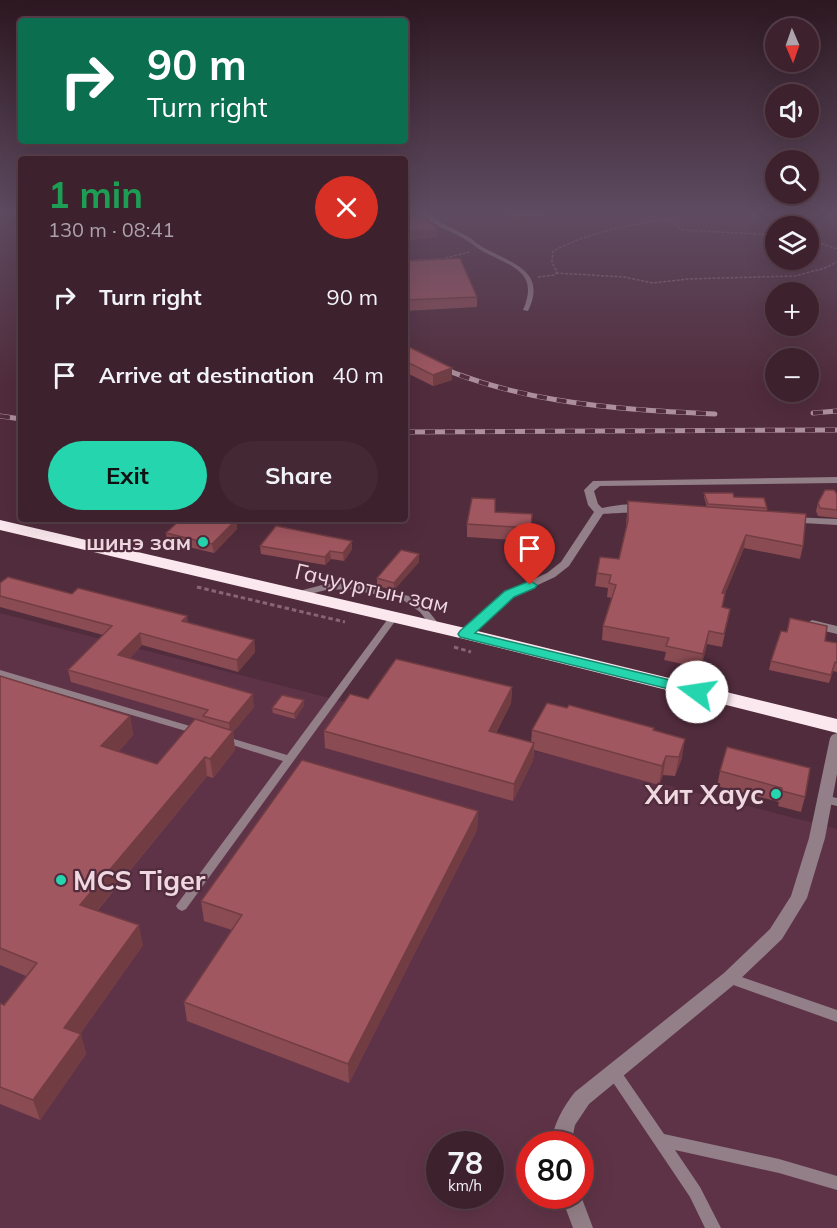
<!DOCTYPE html>
<html lang="en">
<head>
<meta charset="utf-8">
<style>
  :root { --surface:#3d212d; --page:#442935; --text:#f1f3f6; --muted:#ada3aa; --line:#563e49; --accent:#25d5ae }
  body { margin:0; font-family:Mulish,sans-serif; background:var(--page); color:var(--text); height:100vh; display:flex; flex-direction:column; font-size:22px; white-space:nowrap }
  * { box-sizing:border-box; margin:0 }
  p { font-size:20px; color:var(--muted) }
  .icon { flex:none; width:33px; height:33px; fill:none; stroke:currentColor; stroke-width:2; stroke-linecap:round; stroke-linejoin:round }
  .map { position:relative; flex:1; overflow:hidden }
  .drawer { position:absolute; left:18px; top:156px; width:390px; height:366px; display:flex; flex-direction:column; background:var(--surface); border-radius:6px; box-shadow:0 6px 24px #0002,0 0 0 2px var(--line) }
  .drawer>* { flex:none }
  .hud { position:absolute; left:18px; top:18px; width:390px; height:126px; border-radius:6px; box-shadow:0 6px 24px #0002,0 0 0 2px var(--line); background:#0b6e4f; color:#fff; overflow:hidden }
  .needle { width:39px; rotate:178deg }
  .tools { position:absolute; left:765px; top:18px; display:grid; gap:12px }
  .tools a { display:grid; place-items:center; width:54px; height:54px; border-radius:50%; background:var(--surface); box-shadow:0 6px 24px #0002,0 0 0 2px var(--line); font-size:30px }
  .speed { position:absolute; left:426px; top:1131px; display:flex; gap:12px; font-size:30px; font-weight:700; text-align:center }
  .speed>* { display:grid; place-content:center; width:78px; height:78px; border-radius:50%; background:var(--surface); box-shadow:0 6px 24px #0002,0 0 0 2px var(--line); line-height:1 }
  .speed small { font-size:15px; font-weight:400 }
  .speed .limit { border:9px solid #d22; background:#fff; color:#111 }
  .pin { position:absolute; display:grid; place-items:center; width:51px; height:51px; color:#fff; margin:-62px -26px; border-radius:50% 50% 50% 0; rotate:-45deg; box-shadow:0 0 6px #0007 }
  .pin .icon { rotate:45deg }
  .me { position:absolute; width:66px; margin:-33px; rotate:284deg; stroke-linejoin:round; filter:drop-shadow(0 0 4px #0008) }
  .turn { display:flex; align-items:center; gap:21px; height:126px; padding:0 30px; font-size:27px }
  .turn .icon { width:78px; height:78px; stroke-width:2.5 }
  .turn b { display:block; font-size:42px; line-height:51px }
  .round { display:grid; place-items:center; flex:none; width:63px; height:63px; border-radius:32px; background:var(--page) }
  .summary { display:flex; align-items:center; justify-content:space-between; height:102px; padding:0 30px }
  h1 { font-size:36px; font-weight:700; line-height:45px; color:#1e9e55 }
  .cta { display:flex; gap:12px; margin-top:auto; padding:12px 30px }
  .cta a { flex:1; height:69px; border-radius:36px; background:var(--accent); color:#111; font-size:24px; font-weight:700; line-height:69px; text-align:center }
  .cta a+a { background:var(--page); color:var(--text) }
  ul { padding:0; list-style:none }
  li { display:flex; align-items:center; gap:18px; height:78px; padding:0 30px }
  li div { flex:1 }
  li b { display:block; font-size:22px }
  li em { font-style:normal }
  .map>svg:first-child { display:block }
  .built { fill:#5f3347; fill-rule:evenodd }
  .lines { fill:none; stroke-linecap:round; stroke-linejoin:round }
  .path-far1 { stroke:#876674; stroke-width:1.5; stroke-dasharray:3 1.5; stroke-linecap:butt }
  .path { stroke:#876674; stroke-width:3; stroke-dasharray:4.5 3; stroke-linecap:butt }
  .lane { fill:#937f87; fill-rule:evenodd }
  .street { fill:#937f87; fill-rule:evenodd }
  .highway { fill:#fbe8ef; fill-rule:evenodd }
  .rail-casing { stroke:#ad8f9b; stroke-width:5 }
  .rail { stroke:#512c3c; stroke-width:4; stroke-dasharray:10; stroke-linecap:butt }
  .wall { fill:#8a4b53 }
  .shaded-wall { fill:#713d43 }
  .building { fill:#a15760; stroke:#713d43; stroke-width:1.5 }
  .route { fill:#25d5ae; stroke:#188a71; stroke-width:1.5 }
  .poi-dot { fill:#25d5ae; stroke:#512c3c; stroke-width:2 }
  .labels { text-anchor:middle; dominant-baseline:central; stroke-width:4.5; stroke-linejoin:round; paint-order:stroke }
  .poi-label { font-size:22px; font-weight:bold; fill:#f0d8e1; stroke:#512c3c; text-anchor:end }
  .street-label { font-size:22px; fill:#f0d8e1; stroke:#512c3c }
  .near-poi-label { font-size:27px; font-weight:bold; fill:#f0d8e1; stroke:#512c3c; text-anchor:end }
</style>
</head>
<body>
<div class="map">
<svg width="837" height="1228" viewBox="0 0 837 1228">
  <rect width="100%" height="100%" fill="#512c3c"/>
  <!-- built -->
  <path class="built" d="M 0,613 L 837,829 L 837,1228 L 0,1228 ZM 440,1144 L 490,1144 L 490,1196 L 440,1196 ZM 530,1144 L 580,1144 L 580,1196 L 530,1196 Z"/>
  <g class="lines">
    <!-- path-far1 -->
    <path class="path-far1" d="M 666,221 L 673,222 L 683,230 L 776,235
      M 808,239 L 837,249
      M 405,261 L 442,259 L 469,252
      M 556,273 L 624,277 L 653,283 L 688,279 L 795,276 L 825,268 L 837,262
      M 538,277 L 555,275 L 557,272 L 552,262 L 553,251 C 593,230 637,224 681,216"/>
    <!-- path -->
    <path class="path" d="M 197,587 L 345,622
      M 454,647 L 471,652"/>
    <!-- lane -->
    <path class="lane" d="M 422,214 L 427,214 C 439,223 454,228 467,236 C 474,240 479,246 486,249 C 514,264 547,272 528,311 L 523,310 C 539,273 514,267 486,253 C 478,249 473,244 466,240 C 452,231 433,226 422,214 Z
      M 349,583 L 409,596 L 426,608 L 442,628 L 440,630 L 434,630 L 420,612 L 403,600 L 349,589 L 326,590 L 298,597 L 294,594 L 295,592 L 326,584 Z
      M 393,615 L 398,618 L 396,620 L 186,909 L 182,911 L 178,909 L 176,906 L 178,903 L 283,761 L 220,741 L 219,739 L 220,737 L 224,736 L 287,755 L 390,616 Z
      M 0,670 L 200,729 L 201,731 L 200,733 L 196,734 L 0,676 Z
      M 824,795 L 837,798 L 837,806 L 820,802 L 819,799 L 820,796 Z
      M 730,973 L 837,1010 L 837,1022 L 725,982 L 724,978 L 725,974 Z
      M 613,1065 L 618,1067 L 664,1134 L 779,1159 L 837,1176 L 837,1190 L 779,1173 L 675,1150 L 700,1187 L 721,1228 L 705,1228 L 690,1197 L 608,1075 L 606,1071 L 608,1067 Z"/>
    <!-- street -->
    <path class="street" d="M 837,477 L 837,483 L 600,486 L 594,491 L 598,504 L 602,508 C 615,506 635,501 646,509 C 640,513 614,513 603,514 L 569,566 L 555,577 L 514,596 L 469,637 L 465,638 L 459,634 L 506,592 L 547,573 L 561,562 L 594,512 L 588,505 L 584,490 L 593,481 Z
      M 790,517 L 837,519 L 837,525 L 786,522 L 785,520 L 786,518 Z
      M 812,620 L 837,626 L 837,634 L 808,627 L 806,624 Z
      M 837,733 L 837,774 L 825,838 L 807,898 L 782,939 L 736,983 L 589,1104 L 575,1125 L 571,1144 L 551,1144 C 553,1125 563,1107 575,1092 L 724,973 L 770,929 L 791,896 L 809,838 L 830,738 L 832,735 Z
      M 580,1195 L 581,1196 L 593,1228 L 573,1228 L 561,1196 Z"/>
    <!-- highway -->
    <path class="highway" d="M 0,520 L 465,628 L 837,719 L 837,733 L 464,639 L 0,530 Z"/>
    <!-- rail casing -->
    <g class="rail-casing">
      <path id="rail" d="M 405,351 C 502,402 607,409 715,414
        M 813,413 L 837,411
        M 0,416 L 21,419
        M 405,432 L 837,430"/>
    </g>
    <!-- rail -->
    <use href="#rail" class="rail"/>
  </g>
  <!-- wall -->
  <path class="wall" d="M 405,261 L 477,297 L 477,307 L 405,311 Z
    M 405,345 L 452,380 L 433,386 L 405,372 Z
    M 704,493 L 734,497 L 767,508 L 767,511 L 803,546 L 800,559 L 744,548 L 725,593 L 722,608 L 730,609 L 722,647 L 707,644 L 701,668 L 664,660 L 666,652 L 602,640 L 603,626 L 612,598 L 607,597 L 608,588 L 595,586 L 597,573 L 619,559 L 626,527 L 628,501 L 707,507 L 704,497 Z
    M 837,494 L 837,518 L 818,516 L 816,511 L 818,503 Z
    M 495,512 L 532,514 L 530,541 L 467,537 L 467,524 Z
    M 236,520 L 237,529 L 214,553 L 167,542 L 166,533 Z
    M 260,546 L 352,549 L 344,561 L 331,559 L 325,565 L 261,554 Z
    M 419,562 L 394,590 L 377,586 L 377,578 Z
    M 0,583 L 72,594 L 254,640 L 255,652 L 238,672 L 142,645 L 129,659 L 254,707 L 233,732 L 235,750 L 213,778 L 207,776 L 97,911 L 143,945 L 80,1034 L 86,1054 L 40,1120 L 0,1104 L 0,1003 L 4,1005 L 26,976 L 0,965 L 0,676 L 130,716 L 133,735 L 118,752 L 157,764 L 204,721 L 71,682 L 68,670 L 103,635 L 0,607 Z
    M 825,641 L 837,643 L 837,672 L 833,671 L 829,683 L 769,670 L 771,661 Z
    M 512,687 L 511,703 L 496,733 L 531,743 L 532,730 L 567,708 L 654,728 L 654,731 L 682,758 L 675,776 L 663,775 L 659,785 L 534,750 L 533,760 L 513,801 L 325,748 L 324,731 L 368,699 Z
    M 304,700 L 304,705 L 295,719 L 273,713 L 272,708 Z
    M 727,747 L 805,797 L 801,812 L 778,806 L 779,802 L 717,786 L 720,771 Z
    M 478,811 L 477,830 L 349,1083 L 187,1021 L 184,1002 L 232,930 L 204,921 L 201,901 Z"/>
  <!-- shaded-wall -->
  <path class="shaded-wall" d="M 511,214 L 543,214 L 510,217 Z
    M 437,229 L 437,237 L 406,241 L 406,232 Z
    M 452,368 L 452,380 L 433,386 L 433,375 Z
    M 236,520 L 237,529 L 214,553 L 212,544 Z
    M 746,535 L 744,548 L 720,606 L 722,593 Z
    M 352,541 L 352,549 L 344,561 L 343,553 Z
    M 330,551 L 331,559 L 325,565 L 325,557 Z
    M 419,554 L 419,562 L 394,590 L 394,583 Z
    M 187,616 L 189,628 L 182,621 Z
    M 709,631 L 707,644 L 701,668 L 703,654 Z
    M 140,633 L 142,645 L 121,668 L 118,655 Z
    M 254,640 L 255,652 L 238,672 L 237,660 Z
    M 512,687 L 511,703 L 488,748 L 489,731 Z
    M 253,694 L 254,707 L 233,732 L 235,750 L 213,778 L 210,759 L 230,735 L 229,723 Z
    M 304,700 L 304,705 L 295,719 L 294,714 Z
    M 130,716 L 133,735 L 105,766 L 101,746 Z
    M 685,739 L 682,758 L 675,776 L 679,757 Z
    M 534,743 L 533,760 L 513,801 L 514,784 Z
    M 666,756 L 663,775 L 659,785 L 662,766 Z
    M 205,757 L 207,776 L 85,925 L 80,905 Z
    M 478,811 L 477,830 L 349,1083 L 348,1064 Z
    M 139,925 L 143,945 L 70,1048 L 64,1028 Z
    M 81,1034 L 86,1054 L 40,1120 L 33,1100 Z"/>
  <!-- building -->
  <path class="building" d="M 405,214 L 420,214 L 437,229 L 406,232 L 405,231 Z
    M 460,258 L 477,297 L 405,300 L 405,261 Z
    M 405,345 L 452,368 L 433,375 L 405,361 Z
    M 825,490 L 834,490 L 837,494 L 837,510 L 820,508 L 818,503 Z
    M 704,493 L 733,493 L 734,497 L 764,498 L 767,508 L 708,504 Z
    M 472,498 L 495,499 L 495,512 L 532,514 L 531,528 L 467,524 Z
    M 628,501 L 806,514 L 803,546 L 746,535 L 722,593 L 725,593 L 722,607 L 730,609 L 724,634 L 709,631 L 703,654 L 666,646 L 669,638 L 603,626 L 616,585 L 609,583 L 611,575 L 597,573 L 600,557 L 619,559 L 628,521 Z
    M 181,519 L 231,519 L 236,520 L 212,544 L 166,533 Z
    M 276,526 L 352,541 L 343,553 L 330,551 L 325,557 L 260,546 Z
    M 401,550 L 419,554 L 394,583 L 377,578 Z
    M 8,577 L 72,594 L 78,588 L 187,616 L 182,621 L 254,640 L 237,660 L 140,633 L 118,655 L 253,694 L 229,723 L 203,716 L 208,710 L 68,670 L 112,626 L 0,596 L 0,583 Z
    M 790,618 L 827,626 L 825,641 L 837,643 L 837,663 L 835,662 L 831,675 L 771,661 L 781,631 L 787,632 Z
    M 396,659 L 512,687 L 489,731 L 534,743 L 514,784 L 324,731 L 350,694 L 368,699 Z
    M 0,676 L 130,716 L 101,746 L 157,764 L 195,719 L 233,731 L 210,759 L 205,757 L 80,905 L 139,925 L 64,1028 L 81,1034 L 33,1100 L 0,1087 L 0,1003 L 4,1005 L 37,963 L 0,948 Z
    M 282,695 L 304,700 L 294,714 L 272,708 Z
    M 547,703 L 567,708 L 569,705 L 654,728 L 653,730 L 685,739 L 679,757 L 666,756 L 662,766 L 532,730 Z
    M 727,747 L 810,768 L 805,797 L 782,791 L 782,788 L 720,771 Z
    M 302,760 L 478,811 L 348,1064 L 184,1002 L 242,915 L 201,901 Z"/>
  <!-- sky -->
  <linearGradient id="sky" x2="0" y2="1"><stop stop-color="#2d1821"/><stop offset="0.55" stop-color="#5f4b61"/><stop offset="1" stop-color="#5f4b61" stop-opacity="0"/></linearGradient>
  <rect width="837" height="386" fill="url(#sky)"/>
  <!-- route -->
  <path class="route" d="M 530,581 L 537,585 L 535,588 L 514,597 L 475,633 L 703,688 L 705,692 L 703,695 L 697,696 L 460,637 L 458,634 L 460,631 L 505,591 Z"/>
  <!-- markers -->
  <g class="poi-dot">
    <circle cx="203" cy="542" r="6"/>
    <circle cx="776" cy="794" r="6"/>
    <circle cx="61" cy="880" r="6"/>
  </g>
  <g class="labels">
    <!-- poi labels -->
    <g class="poi-label">
      <text x="191" y="542">шинэ зам</text>
    </g>
    <!-- street labels -->
    <g class="street-label">
      <text transform="translate(372 588) rotate(13)">Гачууртын зам</text>
    </g>
    <!-- near-poi labels -->
    <g class="near-poi-label">
      <text x="764" y="794">Хит Хаус</text>
      <text x="73" y="880" text-anchor="start">MCS Tiger</text>
    </g>
  </g>
</svg>
<div class="tools">
<a><svg class="needle" viewBox="-14 -14 28 28"><path d="M0-13l5 13h-10z" fill="#e53935"/><path d="M0 13l5-13h-10z" fill="#ada3aa"/></svg></a>
<a><svg class="icon" aria-label="sound" viewBox="0 0 24 24"><path d="M4 9h4l5-4v14l-5-4H4zM17 9q2 3 0 6"/></svg></a>
<a><svg class="icon" aria-label="search" viewBox="0 0 24 24"><circle cx="10" cy="10" r="6"/><path d="M15 15l6 6"/></svg></a>
<a><svg class="icon" aria-label="layers" viewBox="0 0 24 24"><path d="M12 4l9 5-9 5-9-5zM3 14l9 5 9-5"/></svg></a>
<a>+</a>
<a>−</a>
</div>
<div class="speed"><div>78<small>km/h</small></div><div class="limit">80</div></div>
<div class="pin" style="left:530px;top:585px;background:#d93025"><svg class="icon" aria-label="arrive" viewBox="0 0 24 24"><path d="M6 21V4h12l-3 4 3 4H6"/></svg></div>
<svg class="me" style="left:697px;top:692px" viewBox="-20 -20 40 40"><circle r="19" fill="#fff"/><path d="M0-13L10 11 0 6-10 11z" fill="#25d5ae"/></svg>
<div class="hud">
<div class="turn"><svg class="icon" aria-label="right" viewBox="0 0 24 24"><path d="M7 20v-9h11M14 6l5 5-5 5"/></svg><div><b>90 m</b>Turn right</div></div>
</div>
<section class="drawer">
<div class="summary"><div><h1>1 min</h1><p>130 m · 08:41</p></div><a class="round" style="background:#d93025;color:#fff"><svg class="icon" aria-label="close" viewBox="0 0 24 24"><path d="M6 6l12 12M18 6L6 18"/></svg></a></div>
<ul>
<li><svg class="icon" aria-label="right" viewBox="0 0 24 24"><path d="M7 20v-9h11M14 6l5 5-5 5"/></svg><div><b>Turn right</b></div><em>90 m</em></li>
<li><svg class="icon" aria-label="arrive" viewBox="0 0 24 24"><path d="M6 21V4h12l-3 4 3 4H6"/></svg><div><b>Arrive at destination</b></div><em>40 m</em></li>
</ul>
<div class="cta"><a>Exit</a><a>Share</a></div>
</section>
</div>
</body>
</html>
